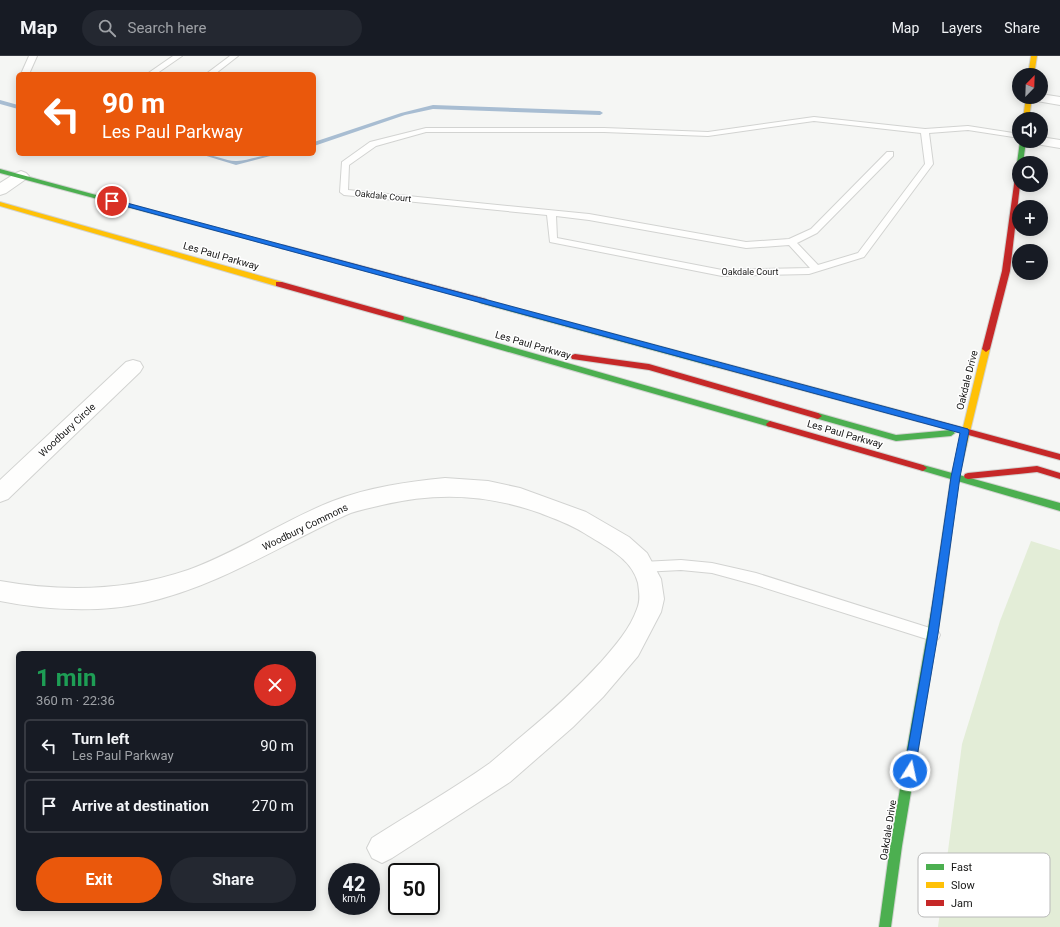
<!DOCTYPE html>
<html lang="en">
<head>
<meta charset="utf-8">
<style>
  :root { --surface:#171b24; --page:#242831; --text:#f1f3f6; --muted:#9ea1a6; --line:#363941; --accent:#ea580c }
  body { margin:0; font-family:Roboto,sans-serif; background:var(--page); color:var(--text); height:100vh; display:flex; flex-direction:column; font-size:15px; white-space:nowrap }
  * { box-sizing:border-box; margin:0 }
  p { font-size:13px; color:var(--muted) }
  .icon { flex:none; width:22px; height:22px; fill:none; stroke:currentColor; stroke-width:2; stroke-linecap:round; stroke-linejoin:round }
  .map { position:relative; flex:1; overflow:hidden }
  .side { position:absolute; left:16px; top:595px; width:300px; height:260px; display:flex; flex-direction:column; background:var(--surface); border-radius:6px; box-shadow:0 2px 10px #0003 }
  .side>* { flex:none }
  .hud { position:absolute; left:16px; top:16px; width:300px; height:84px; border-radius:6px; box-shadow:0 2px 10px #0003; background:#ea580c; color:#fff; overflow:hidden }
  .needle { width:26px; rotate:23deg }
  .fabs { position:absolute; left:1012px; top:12px; display:grid; gap:8px }
  .fabs a { display:grid; place-items:center; width:36px; height:36px; border-radius:50%; background:var(--surface); box-shadow:0 2px 10px #0003; font-size:20px }
  .speed { position:absolute; left:328px; top:807px; display:flex; gap:8px; font-size:20px; font-weight:700; text-align:center }
  .speed>* { display:grid; place-content:center; width:52px; height:52px; border-radius:50%; background:var(--surface); box-shadow:0 2px 10px #0003; line-height:1 }
  .speed small { font-size:10px; font-weight:400 }
  .speed .limit { border:2px solid #111; border-radius:6px; background:#fff; color:#111 }
  .pin { position:absolute; display:grid; place-items:center; width:34px; height:34px; color:#fff; margin:-17px; border:2px solid #fff; border-radius:50%; box-shadow:0 1px 4px #0007 }
  .me { position:absolute; width:44px; margin:-22px; rotate:10deg; stroke-linejoin:round; filter:drop-shadow(0 0 3px #0008) }
  .turn { display:flex; align-items:center; gap:14px; height:84px; padding:0 20px; font-size:18px }
  .turn .icon { width:52px; height:52px; stroke-width:2.5 }
  .turn b { display:block; font-size:28px; line-height:34px }
  .round { display:grid; place-items:center; flex:none; width:42px; height:42px; border-radius:21px; background:var(--page) }
  .summary { display:flex; align-items:center; justify-content:space-between; height:68px; padding:0 20px }
  h1 { font-size:24px; font-weight:700; line-height:30px; color:#1e9e55 }
  .button { display:flex; gap:8px; margin-top:auto; padding:8px 20px }
  .button a { flex:1; height:46px; border-radius:24px; background:var(--accent); color:#fff; font-size:16px; font-weight:700; line-height:46px; text-align:center }
  .button a+a { background:var(--page); color:var(--text) }
  ul { padding:0; list-style:none }
  li { display:flex; align-items:center; gap:12px; height:54px; margin:0 8px 6px; padding:0 12px; border:2px solid var(--line); border-radius:6px }
  li div { flex:1 }
  li b { display:block; font-size:15px }
  li em { font-style:normal }
  header { display:flex; align-items:center; gap:24px; box-sizing:border-box; height:56px; padding:0 20px; background:var(--surface); border-bottom:1px solid var(--line) }
  header strong { font-size:19px }
  nav { display:flex; gap:22px; margin-inline-start:auto; font-size:14px }
  .search { width:280px; height:36px; background:var(--page); display:flex; align-items:center; gap:10px; box-sizing:border-box; padding:0 14px; border-radius:22px; color:var(--muted); font-size:15px }
  .map>svg:first-child { display:block }
  .green { fill:#e3edd7 }
  .lines { fill:none; stroke-linecap:round; stroke-linejoin:round }
  .stream { fill:#a8bdd2; fill-rule:evenodd }
  .lane-casing { stroke:#d2d3d1; stroke-width:2 }
  .street-casing { stroke:#d2d3d1; stroke-width:2 }
  .fast-casing { stroke:#d2d3d1; stroke-width:2 }
  .slow-casing { stroke:#d2d3d1; stroke-width:2 }
  .jam-casing { stroke:#d2d3d1; stroke-width:2 }
  .lane { fill:#fefefd; fill-rule:evenodd }
  .street { fill:#fefefd; fill-rule:evenodd }
  .fast { fill:#4caf50; fill-rule:evenodd }
  .slow { fill:#ffc107; fill-rule:evenodd }
  .jam { fill:#c62828; fill-rule:evenodd }
  .route { fill:#1a73e8; stroke:#114b97 }
  .labels { text-anchor:middle; dominant-baseline:central; stroke-width:3; stroke-linejoin:round; paint-order:stroke }
  .far-street-label { font-size:9px; fill:#161615; stroke:#fff }
  .street-label { font-size:10px; fill:#161615; stroke:#fff }
  .key { fill:#fff; stroke:#b9b9b9; stroke-width:1 }
  .key-label { font-size:11px; fill:#161615 }
</style>
</head>
<body>
<header>
<strong>Map</strong>
<div class="search"><svg class="icon" aria-label="search" viewBox="0 0 24 24"><circle cx="10" cy="10" r="6"/><path d="M15 15l6 6"/></svg>Search here</div>
<nav><a>Map</a><a>Layers</a><a>Share</a></nav>
</header>
<div class="map">
<svg width="1060" height="871" viewBox="0 0 1060 871">
  <rect width="100%" height="100%" fill="#f5f6f4"/>
  <!-- green -->
  <path class="green" d="M 1031,485 L 1060,494 L 1060,871 L 938,871 L 962,688 L 1000,565 Z"/>
  <g class="lines">
    <!-- stream -->
    <path class="stream" d="M 0,44 L 18,49 L 18,53 L 0,48 Z
      M 433,49 L 600,55 L 603,57 L 600,59 L 433,53 L 405,59 L 314,90 L 314,86 L 401,57 Z
      M 200,98 C 213,98 228,106 237,105 C 251,104 264,98 278,98 L 236,109 Z"/>
    <!-- lane casing -->
    <g class="lane-casing">
      <path id="lane" d="M 29,0 L 37,0 L 29,18 L 21,18 Z
        M 173,0 L 182,0 L 156,18 L 147,18 Z
        M 230,0 L 238,0 L 215,18 L 206,18 Z
        M 814,61 L 925,73 L 968,70 L 1019,78 L 1019,82 L 968,74 L 929,77 L 933,108 L 864,201 L 809,218 L 722,220 L 550,186 L 547,159 L 344,139 L 340,136 L 342,106 L 370,86 L 426,72 L 604,72 L 708,76 ZM 814,65 L 921,77 L 925,108 L 858,197 L 818,209 L 797,187 L 817,177 L 893,100 L 893,96 L 887,96 L 811,173 L 789,183 L 746,186 L 589,158 L 348,134 L 349,109 L 376,90 L 426,76 L 604,76 L 708,80 ZM 556,160 L 589,164 L 746,192 L 789,189 L 810,212 L 722,214 L 557,182 Z
        M 681,504 L 712,507 L 756,517 L 933,573 L 938,575 L 940,579 L 938,583 L 933,585 L 756,529 L 712,517 L 681,514 L 642,516 L 637,515 L 636,511 L 637,507 L 642,506 Z"/>
    </g>
    <!-- street casing -->
    <g class="street-casing">
      <path id="street" d="M 1041,38 L 1060,41 L 1060,49 L 1031,44 L 1029,41 L 1041,41 Z
        M 1041,81 L 1060,84 L 1060,92 L 1036,88 L 1034,85 L 1041,85 Z
        M 21,115 L 26,117 L 29,120 L 26,123 L 6,137 L 0,139 L 0,127 L 16,117 Z
        M 133,304 L 140,306 L 143,311 L 140,316 L 8,443 L 0,446 L 0,424 L 126,306 Z
        M 445,422 L 488,425 L 520,432 L 586,456 L 629,481 L 647,497 L 661,523 L 664,543 L 661,556 L 638,600 L 603,641 L 573,671 L 510,726 L 392,802 L 382,807 L 372,802 L 367,792 L 372,782 C 411,757 452,734 490,707 C 501,698 512,688 523,679 C 551,656 577,632 601,606 C 615,590 630,573 637,553 C 641,544 639,535 638,527 C 632,502 603,489 584,477 C 570,468 555,463 540,457 C 486,438 437,436 382,449 C 370,452 357,454 346,459 C 279,490 217,531 144,547 C 99,557 45,554 0,545 L 0,525 C 62,536 127,535 188,514 C 238,496 284,464 333,445 C 369,431 407,426 445,422 Z"/>
    </g>
    <!-- fast casing -->
    <g class="fast-casing">
      <path id="fast" d="M 1020,85 L 1026,85 L 1023,107 L 1019,107 L 1019,109 L 1017,107 Z
        M 0,113 L 285,190 L 286,191 L 283,193 L 281,192 L 0,117 Z
        M 480,243 L 483,243 L 715,305 L 719,308 L 715,311 L 480,247 Z
        M 397,260 L 403,260 L 770,365 L 774,368 L 770,371 L 397,264 Z
        M 818,357 L 896,379 L 951,374 L 955,377 L 951,380 L 896,385 L 815,362 L 814,360 L 815,358 Z
        M 923,409 L 1060,447 L 1060,455 L 920,414 L 919,412 L 920,410 Z
        M 938,540 L 942,541 L 943,544 L 902,790 L 891,871 L 879,871 L 890,790 L 933,544 L 934,541 Z"/>
    </g>
    <!-- slow casing -->
    <g class="slow-casing">
      <path id="slow" d="M 1031,0 L 1037,0 L 1034,19 L 1028,19 Z
        M 1026,41 L 1032,41 L 1029,63 L 1023,63 Z
        M 0,146 L 282,226 L 283,228 L 279,230 L 276,230 L 0,150 Z
        M 986,290 L 990,293 L 959,421 L 943,544 L 942,547 L 938,548 L 934,547 L 933,544 L 951,421 L 982,293 Z
        M 715,305 L 920,360 L 924,363 L 920,366 L 712,310 L 711,308 L 712,306 Z"/>
    </g>
    <!-- jam casing -->
    <g class="jam-casing">
      <path id="jam" d="M 1019,112 L 1019,129 L 1020,129 L 1010,215 L 990,293 L 986,296 L 982,293 L 1002,215 L 1016,114 Z
        M 283,189 L 486,243 L 487,245 L 483,247 L 281,192 L 281,190 Z
        M 276,226 L 282,226 L 403,260 L 404,262 L 403,264 L 397,264 L 276,230 Z
        M 575,298 L 649,308 L 818,357 L 822,360 L 818,363 L 649,314 L 572,303 L 571,301 L 572,299 Z
        M 920,360 L 1060,398 L 1060,404 L 917,365 L 916,363 Z
        M 770,365 L 923,409 L 927,412 L 923,415 L 767,370 L 766,368 Z
        M 1037,410 L 1060,417 L 1060,423 L 1037,416 L 968,423 L 965,422 L 964,420 L 965,418 L 968,417 Z"/>
    </g>
    <!-- lane -->
    <use href="#lane" class="lane"/>
    <!-- street -->
    <use href="#street" class="street"/>
    <!-- fast -->
    <use href="#fast" class="fast"/>
    <!-- slow -->
    <use href="#slow" class="slow"/>
    <!-- jam -->
    <use href="#jam" class="jam"/>
  </g>
  <!-- route -->
  <path class="route" d="M 112,143 L 968,373 L 969,375 L 960,421 L 938,578 L 914,719 L 910,720 L 906,719 L 904,715 L 928,578 L 951,421 L 960,377 L 110,146 L 109,145 Z"/>
  <g class="labels">
    <!-- far-street labels -->
    <g class="far-street-label">
      <text transform="translate(383 140) rotate(6)">Oakdale Court</text>
      <text x="750" y="216">Oakdale Court</text>
    </g>
    <!-- street labels -->
    <g class="street-label">
      <text transform="translate(221 200) rotate(16)">Les Paul Parkway</text>
      <text transform="translate(533 289) rotate(16)">Les Paul Parkway</text>
      <text transform="translate(967 324) rotate(-76)">Oakdale Drive</text>
      <text transform="translate(67 374) rotate(-43)">Woodbury Circle</text>
      <text transform="translate(845 378) rotate(16)">Les Paul Parkway</text>
      <text transform="translate(305 471) rotate(-26)">Woodbury Commons</text>
      <text transform="translate(888 774) rotate(-81)">Oakdale Drive</text>
    </g>
  </g>
  <!-- legend -->
  <rect x="918" y="797" width="132" height="64" rx="6" class="key"/>
  <rect x="926" y="808" width="18" height="6" fill="#4caf50"/>
  <rect x="926" y="826" width="18" height="6" fill="#ffc107"/>
  <rect x="926" y="844" width="18" height="6" fill="#c62828"/>
  <g class="key-label">
    <text x="951" y="815">Fast</text>
    <text x="951" y="833">Slow</text>
    <text x="951" y="851">Jam</text>
  </g>
</svg>
<div class="fabs">
<a><svg class="needle" viewBox="-14 -14 28 28"><path d="M0-13l5 13h-10z" fill="#e53935"/><path d="M0 13l5-13h-10z" fill="#9ea1a6"/></svg></a>
<a><svg class="icon" aria-label="sound" viewBox="0 0 24 24"><path d="M4 9h4l5-4v14l-5-4H4zM17 9q2 3 0 6"/></svg></a>
<a><svg class="icon" aria-label="search" viewBox="0 0 24 24"><circle cx="10" cy="10" r="6"/><path d="M15 15l6 6"/></svg></a>
<a>+</a>
<a>−</a>
</div>
<div class="speed"><div>42<small>km/h</small></div><div class="limit">50</div></div>
<div class="pin" style="left:112px;top:145px;background:#d93025"><svg class="icon" aria-label="arrive" viewBox="0 0 24 24"><path d="M6 21V4h12l-3 4 3 4H6"/></svg></div>
<svg class="me" style="left:910px;top:715px" viewBox="-20 -20 40 40"><circle r="17" fill="#1a73e8" stroke="#fff" stroke-width="3"/><path d="M0-11L8 9 0 5-8 9z" fill="#fff"/></svg>
<div class="hud">
<div class="turn"><svg class="icon" aria-label="left" viewBox="0 0 24 24"><path d="M17 20v-9H6M10 6l-5 5 5 5"/></svg><div><b>90 m</b>Les Paul Parkway</div></div>
</div>
<section class="side">
<div class="summary"><div><h1>1 min</h1><p>360 m · 22:36</p></div><a class="round" style="background:#d93025;color:#fff"><svg class="icon" aria-label="close" viewBox="0 0 24 24"><path d="M6 6l12 12M18 6L6 18"/></svg></a></div>
<ul>
<li><svg class="icon" aria-label="left" viewBox="0 0 24 24"><path d="M17 20v-9H6M10 6l-5 5 5 5"/></svg><div><b>Turn left</b><p>Les Paul Parkway</p></div><em>90 m</em></li>
<li><svg class="icon" aria-label="arrive" viewBox="0 0 24 24"><path d="M6 21V4h12l-3 4 3 4H6"/></svg><div><b>Arrive at destination</b></div><em>270 m</em></li>
</ul>
<div class="button"><a>Exit</a><a>Share</a></div>
</section>
</div>
</body>
</html>
